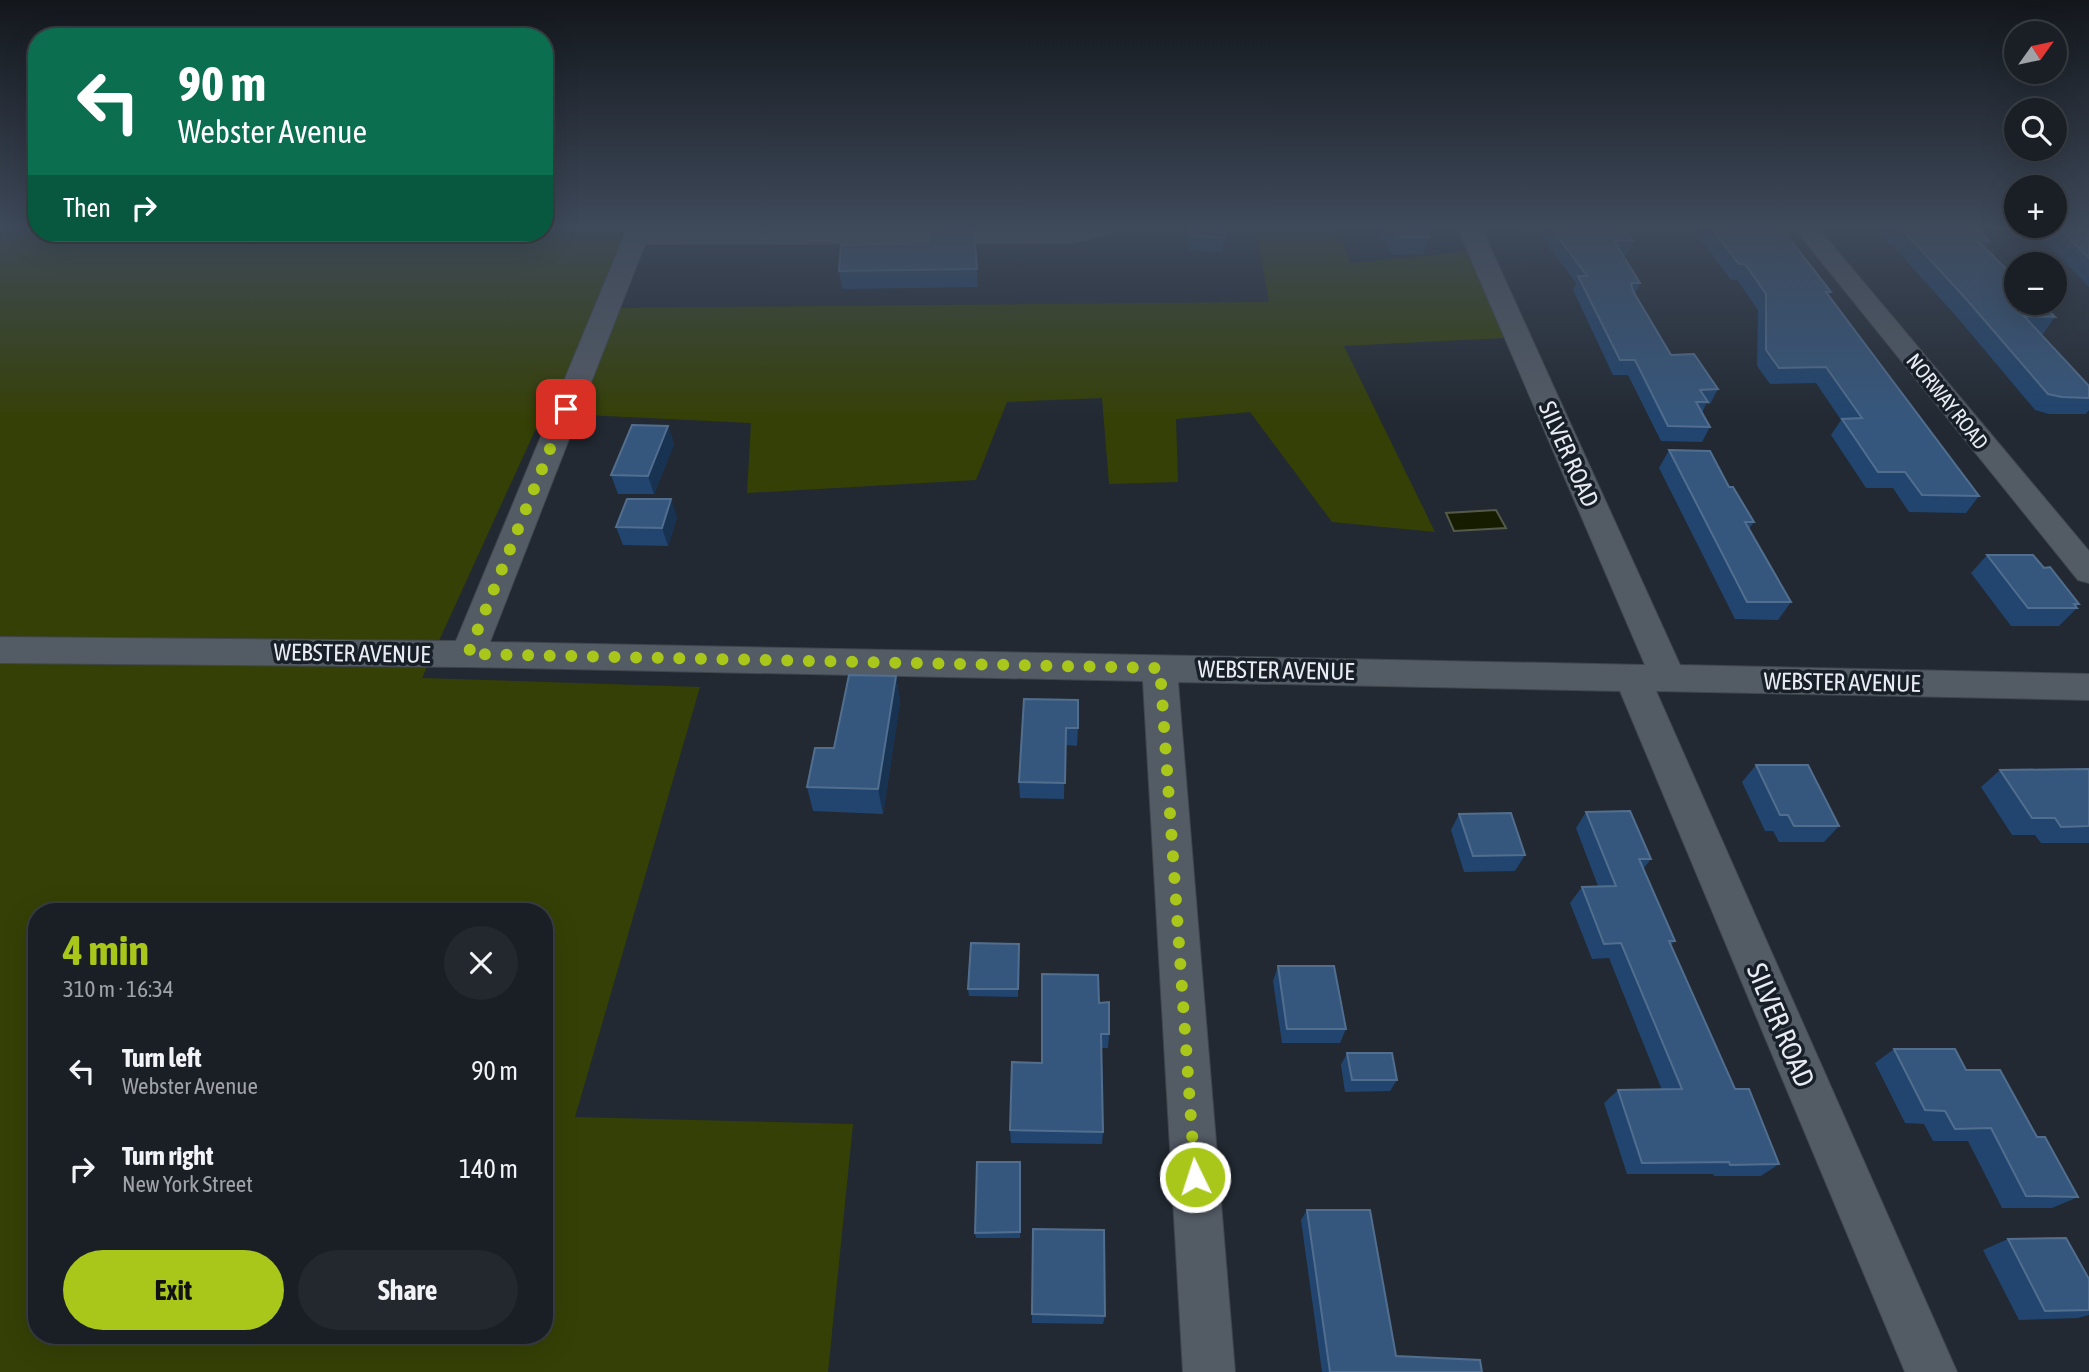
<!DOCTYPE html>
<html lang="en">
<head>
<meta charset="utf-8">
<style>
  :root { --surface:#1a1f26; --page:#23272e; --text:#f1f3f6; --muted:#9fa2a7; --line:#383d43; --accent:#a9c71b }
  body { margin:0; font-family:"Asap Condensed",sans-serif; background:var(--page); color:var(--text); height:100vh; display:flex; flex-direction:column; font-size:26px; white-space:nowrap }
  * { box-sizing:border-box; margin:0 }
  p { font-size:23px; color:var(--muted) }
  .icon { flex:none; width:38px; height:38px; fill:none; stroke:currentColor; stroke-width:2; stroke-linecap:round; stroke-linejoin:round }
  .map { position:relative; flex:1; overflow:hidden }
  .side { position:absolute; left:28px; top:903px; width:525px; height:441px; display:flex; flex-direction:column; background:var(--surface); border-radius:28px; box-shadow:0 7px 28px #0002,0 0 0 2px var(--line) }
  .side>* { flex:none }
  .top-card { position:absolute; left:28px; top:28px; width:525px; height:214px; border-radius:28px; box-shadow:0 7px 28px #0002,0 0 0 2px var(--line); background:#0b6e4f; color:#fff; overflow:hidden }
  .needle { width:46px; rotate:57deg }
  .buttons { position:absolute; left:2004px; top:21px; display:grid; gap:14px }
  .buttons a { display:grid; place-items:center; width:63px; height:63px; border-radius:50%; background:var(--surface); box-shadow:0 7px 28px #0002,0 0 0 2px var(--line); font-size:35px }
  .pin { position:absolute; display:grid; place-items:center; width:60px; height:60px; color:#fff; margin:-30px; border-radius:14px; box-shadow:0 4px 10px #0006 }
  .me { position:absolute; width:77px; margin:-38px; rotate:356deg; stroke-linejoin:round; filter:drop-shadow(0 0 5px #0008) }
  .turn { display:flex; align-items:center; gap:24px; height:147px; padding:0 35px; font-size:32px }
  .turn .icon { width:91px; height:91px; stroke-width:2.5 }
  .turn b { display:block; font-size:49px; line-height:60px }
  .then { display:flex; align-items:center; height:66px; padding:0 35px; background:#0003; gap:14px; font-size:26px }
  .round { display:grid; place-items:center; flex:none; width:74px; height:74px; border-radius:37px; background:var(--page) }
  .head { display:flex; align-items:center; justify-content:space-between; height:119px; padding:0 35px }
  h1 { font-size:42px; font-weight:700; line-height:52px; color:var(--accent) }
  .action { display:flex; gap:14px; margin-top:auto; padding:14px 35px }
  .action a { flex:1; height:80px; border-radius:42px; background:var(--accent); color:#111; font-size:28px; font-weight:700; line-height:80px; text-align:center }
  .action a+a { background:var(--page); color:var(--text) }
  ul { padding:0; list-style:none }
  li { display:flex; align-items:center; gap:21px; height:98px; padding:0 35px }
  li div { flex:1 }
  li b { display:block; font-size:26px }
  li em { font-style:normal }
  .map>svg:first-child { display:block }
  .green { fill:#354006; fill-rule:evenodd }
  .water { fill:#151c00; stroke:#545a49; stroke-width:2 }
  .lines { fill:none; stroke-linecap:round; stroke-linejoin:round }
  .minor-casing { stroke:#40464d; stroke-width:2 }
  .minor { fill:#535b65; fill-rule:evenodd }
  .wall { fill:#21456f }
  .shaded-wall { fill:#183251 }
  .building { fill:#36577d; stroke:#526e8f; stroke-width:2 }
  .route { stroke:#a9c71b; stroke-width:12; stroke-dasharray:0 21.6 }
  .labels { text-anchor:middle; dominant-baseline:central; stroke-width:7; stroke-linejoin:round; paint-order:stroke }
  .far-street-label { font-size:21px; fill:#e8ecf2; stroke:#181f28 }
  .street-label { font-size:24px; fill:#e8ecf2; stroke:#181f28 }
  .near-street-label { font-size:28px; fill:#e8ecf2; stroke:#181f28 }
</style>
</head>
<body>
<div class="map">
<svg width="2089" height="1372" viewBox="0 0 2089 1372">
  <rect width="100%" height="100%" fill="#222932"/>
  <!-- green -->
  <path class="green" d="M 0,229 L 37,229 L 37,233 L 544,233 L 544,229 L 628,229 L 593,308 L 1269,302 L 1256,229 L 1338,229 L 1350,263 L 1474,251 L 1504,338 L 1344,346 L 1435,532 L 1332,522 L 1250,412 L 1176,419 L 1178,482 L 1109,484 L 1102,398 L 1007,402 L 976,480 L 747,493 L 751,423 L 543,413 L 422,678 L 700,687 L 575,1117 L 853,1124 L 828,1372 L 0,1372 ZM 37,912 L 544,912 L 544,1335 L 37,1335 Z"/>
  <!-- water -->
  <path class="water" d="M 1496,510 L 1506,528 L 1454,531 L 1446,513 Z"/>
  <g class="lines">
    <!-- minor casing -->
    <g class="minor-casing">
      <path id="minor" d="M 627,229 L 1114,229 L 1110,234 L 1073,243 L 645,244 L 490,642 L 1645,665 L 1458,229 L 1482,229 L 1680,665 L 2089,674 L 2089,700 L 1656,691 L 1957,1372 L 1905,1372 L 1620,691 L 1178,682 L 1235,1372 L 1183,1372 L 1143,681 L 468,667 L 0,663 L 0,637 L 456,641 Z
        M 1795,229 L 1819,229 L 2089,551 L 2089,583 L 2078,580 Z"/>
    </g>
    <!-- minor -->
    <use href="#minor" class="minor"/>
  </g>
  <!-- wall -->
  <path class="wall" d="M 1185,229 L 1227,229 L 1222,253 L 1188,250 Z
    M 1375,229 L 1425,229 L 1429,237 L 1424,254 L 1391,255 L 1385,241 L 1380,241 Z
    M 1538,229 L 1625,229 L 1633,241 L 1627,255 L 1623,255 L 1640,283 L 1635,294 L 1671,355 L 1718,389 L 1710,404 L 1706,404 L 1702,413 L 1710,427 L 1702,442 L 1661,441 L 1628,375 L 1613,375 L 1573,290 L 1576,283 L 1542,238 Z
    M 1692,229 L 1782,229 L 1831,292 L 1828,295 L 1979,496 L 1966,513 L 1909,512 L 1893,488 L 1866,488 L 1831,435 L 1841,420 L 1816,383 L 1770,384 L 1757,366 L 1758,310 L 1737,280 L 1731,280 Z
    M 1876,229 L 1978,229 L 1990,241 L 1985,248 L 2055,317 L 2043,334 L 2041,334 L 2089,386 L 2089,410 L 2086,414 L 2049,414 L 2035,410 L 1956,316 L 1892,245 L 1889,245 Z
    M 2033,229 L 2089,229 L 2089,287 Z
    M 929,243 L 977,269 L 978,287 L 842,289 L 839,271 Z
    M 668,426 L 674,444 L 654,494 L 618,494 L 611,475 Z
    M 1669,450 L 1729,487 L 1754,522 L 1749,529 L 1791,602 L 1778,620 L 1735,619 L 1659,468 Z
    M 677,517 L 668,546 L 623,545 L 616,527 Z
    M 1987,555 L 2044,568 L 2079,604 L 2076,607 L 2077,608 L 2059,626 L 2011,626 L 1971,573 Z
    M 896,676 L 900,702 L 883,814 L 813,811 L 807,787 L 834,748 Z
    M 1024,699 L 1078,728 L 1077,746 L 1065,745 L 1064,799 L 1020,798 L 1019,782 Z
    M 1756,765 L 1839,826 L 1824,842 L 1779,842 L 1773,831 L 1765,831 L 1742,782 Z
    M 2089,769 L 2089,843 L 2041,843 L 2035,835 L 2012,835 L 1981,787 L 2000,770 Z
    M 1586,812 L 1651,859 L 1643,869 L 1675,941 L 1671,945 L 1735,1089 L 1779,1164 L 1761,1176 L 1714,1176 L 1713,1174 L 1627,1174 L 1604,1103 L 1618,1090 L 1662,1090 L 1609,958 L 1592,959 L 1570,903 L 1582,887 L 1598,886 L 1576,828 Z
    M 1459,814 L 1525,855 L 1515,871 L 1464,872 L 1451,830 Z
    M 1019,944 L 1018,997 L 969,996 L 968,989 Z
    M 1278,966 L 1346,1029 L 1340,1043 L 1282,1043 L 1273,981 Z
    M 1099,1003 L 1109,1034 L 1108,1048 L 1101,1048 L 1103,1132 L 1102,1144 L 1011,1143 L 1010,1130 L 1042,1063 Z
    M 1894,1049 L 1966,1070 L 2037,1137 L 2078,1197 L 2052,1208 L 2002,1208 L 1968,1141 L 1933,1141 L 1924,1124 L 1905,1123 L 1875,1063 Z
    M 1347,1053 L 1397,1080 L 1390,1091 L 1345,1092 L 1341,1065 Z
    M 1020,1162 L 1020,1238 L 976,1238 L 975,1233 Z
    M 1307,1210 L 1396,1356 L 1482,1372 L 1322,1372 L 1301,1220 Z
    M 2008,1239 L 2089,1310 L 2089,1315 L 2078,1318 L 2019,1320 L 1983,1250 Z
    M 1032,1314 L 1105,1316 L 1103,1324 L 1032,1323 Z"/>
  <!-- shaded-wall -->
  <path class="shaded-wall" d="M 1226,229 L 1227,229 L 1222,253 L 1224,238 Z
    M 668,426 L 674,444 L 654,494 L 648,476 Z
    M 671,499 L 677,517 L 668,546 L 662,528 Z
    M 896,676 L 900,702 L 883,814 L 878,789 Z"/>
  <!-- building -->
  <path class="building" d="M 929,229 L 974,229 L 977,269 L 839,271 L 841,245 L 929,243 Z
    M 1189,229 L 1226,229 L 1224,238 L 1190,235 Z
    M 1392,229 L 1425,229 L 1429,237 L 1396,237 Z
    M 1552,229 L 1625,229 L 1633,241 L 1614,241 L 1640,283 L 1631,283 L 1633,291 L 1671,355 L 1694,354 L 1718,389 L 1700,390 L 1708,402 L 1696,402 L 1710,427 L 1668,426 L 1635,360 L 1620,360 L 1578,276 L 1587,276 Z
    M 1712,229 L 1782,229 L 1831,292 L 1826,292 L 1979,496 L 1922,495 L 1905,472 L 1878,472 L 1842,419 L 1862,418 L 1826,367 L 1779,368 L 1766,350 L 1766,294 L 1745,264 L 1739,264 Z
    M 1902,229 L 1978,229 L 1990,241 L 1978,241 L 2016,279 L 2016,303 L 2040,303 L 2055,317 L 2024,316 L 2089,386 L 2089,398 L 2062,397 L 2048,394 L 1967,300 Z
    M 2060,229 L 2089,229 L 2089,258 Z
    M 632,425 L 668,426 L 648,476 L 611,475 Z
    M 1669,450 L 1710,451 L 1729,487 L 1733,487 L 1754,522 L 1745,522 L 1791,602 L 1747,602 Z
    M 627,499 L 671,499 L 662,528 L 616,527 Z
    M 1987,555 L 2033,555 L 2044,568 L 2050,567 L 2079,604 L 2074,604 L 2077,608 L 2028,608 Z
    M 849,675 L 896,676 L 878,789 L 807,787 L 815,748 L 834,748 Z
    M 1024,699 L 1078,700 L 1078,728 L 1066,728 L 1065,783 L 1019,782 Z
    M 1756,765 L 1808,765 L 1839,826 L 1794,826 L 1788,815 L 1780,815 Z
    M 2089,769 L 2089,826 L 2061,827 L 2055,818 L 2032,818 L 2000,770 Z
    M 1630,811 L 1651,859 L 1639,859 L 1675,941 L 1669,941 L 1735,1089 L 1749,1089 L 1779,1164 L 1730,1165 L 1729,1162 L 1642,1163 L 1618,1090 L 1682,1089 L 1621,943 L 1604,944 L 1582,887 L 1616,886 L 1586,812 Z
    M 1511,813 L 1525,855 L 1473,856 L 1459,814 Z
    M 971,943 L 1019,944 L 1018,989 L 968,989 Z
    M 1278,966 L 1334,966 L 1346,1029 L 1287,1029 Z
    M 1042,974 L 1098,975 L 1099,1003 L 1109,1002 L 1109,1034 L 1101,1034 L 1103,1132 L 1010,1130 L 1012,1062 L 1042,1063 Z
    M 1894,1049 L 1955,1049 L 1966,1070 L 2000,1070 L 2037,1137 L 2045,1137 L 2078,1197 L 2026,1196 L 1991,1128 L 1955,1129 L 1945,1111 L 1925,1110 Z
    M 1347,1053 L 1392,1053 L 1397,1080 L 1352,1080 Z
    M 977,1162 L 1020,1162 L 1020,1232 L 975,1233 Z
    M 1307,1210 L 1370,1210 L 1396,1356 L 1480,1360 L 1482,1372 L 1330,1372 Z
    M 1033,1229 L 1104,1230 L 1105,1316 L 1032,1314 Z
    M 2066,1238 L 2089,1279 L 2089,1310 L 2045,1311 L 2008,1239 Z"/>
  <!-- sky -->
  <linearGradient id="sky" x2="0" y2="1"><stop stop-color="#13171c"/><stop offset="0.54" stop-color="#3e495a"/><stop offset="1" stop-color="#3e495a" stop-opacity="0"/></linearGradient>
  <rect width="2089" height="421" fill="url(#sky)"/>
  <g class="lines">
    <!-- route -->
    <path class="route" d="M 566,409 L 468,654 L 1160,668 L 1195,1177"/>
  </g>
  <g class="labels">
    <!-- far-street labels -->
    <g class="far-street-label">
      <text transform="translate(1948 401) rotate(51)">NORWAY ROAD</text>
    </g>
    <!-- street labels -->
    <g class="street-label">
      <text transform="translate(1569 454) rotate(66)">SILVER ROAD</text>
      <text transform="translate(352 653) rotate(1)">WEBSTER AVENUE</text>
      <text transform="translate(1276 670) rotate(1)">WEBSTER AVENUE</text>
      <text transform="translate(1842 682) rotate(1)">WEBSTER AVENUE</text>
    </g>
    <!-- near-street labels -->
    <g class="near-street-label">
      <text transform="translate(1781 1025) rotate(67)">SILVER ROAD</text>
    </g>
  </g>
</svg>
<div class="buttons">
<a><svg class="needle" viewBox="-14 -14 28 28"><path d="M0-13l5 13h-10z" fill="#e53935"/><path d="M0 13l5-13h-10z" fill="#9fa2a7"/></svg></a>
<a><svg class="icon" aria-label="search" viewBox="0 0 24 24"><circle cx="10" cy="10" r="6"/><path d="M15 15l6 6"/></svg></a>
<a>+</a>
<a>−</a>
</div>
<div class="pin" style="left:566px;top:409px;background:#d93025"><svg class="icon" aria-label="arrive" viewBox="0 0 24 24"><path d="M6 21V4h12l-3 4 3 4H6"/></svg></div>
<svg class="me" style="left:1195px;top:1177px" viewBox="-20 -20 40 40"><circle r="17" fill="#a9c71b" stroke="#fff" stroke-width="3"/><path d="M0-11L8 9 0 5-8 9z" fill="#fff"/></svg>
<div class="top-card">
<div class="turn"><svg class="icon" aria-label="left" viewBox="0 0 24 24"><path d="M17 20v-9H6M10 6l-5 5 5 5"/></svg><div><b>90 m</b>Webster Avenue</div></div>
<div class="then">Then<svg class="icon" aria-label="right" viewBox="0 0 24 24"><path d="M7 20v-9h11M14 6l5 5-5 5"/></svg></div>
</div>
<section class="side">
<div class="head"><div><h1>4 min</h1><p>310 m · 16:34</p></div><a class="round"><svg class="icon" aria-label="close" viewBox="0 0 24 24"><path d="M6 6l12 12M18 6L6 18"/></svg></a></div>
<ul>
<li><svg class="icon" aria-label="left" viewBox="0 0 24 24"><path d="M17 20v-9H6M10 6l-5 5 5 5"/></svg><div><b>Turn left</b><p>Webster Avenue</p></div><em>90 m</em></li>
<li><svg class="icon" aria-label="right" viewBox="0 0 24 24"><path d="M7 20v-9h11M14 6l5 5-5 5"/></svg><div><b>Turn right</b><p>New York Street</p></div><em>140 m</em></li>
</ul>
<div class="action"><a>Exit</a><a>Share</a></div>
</section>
</div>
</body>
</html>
